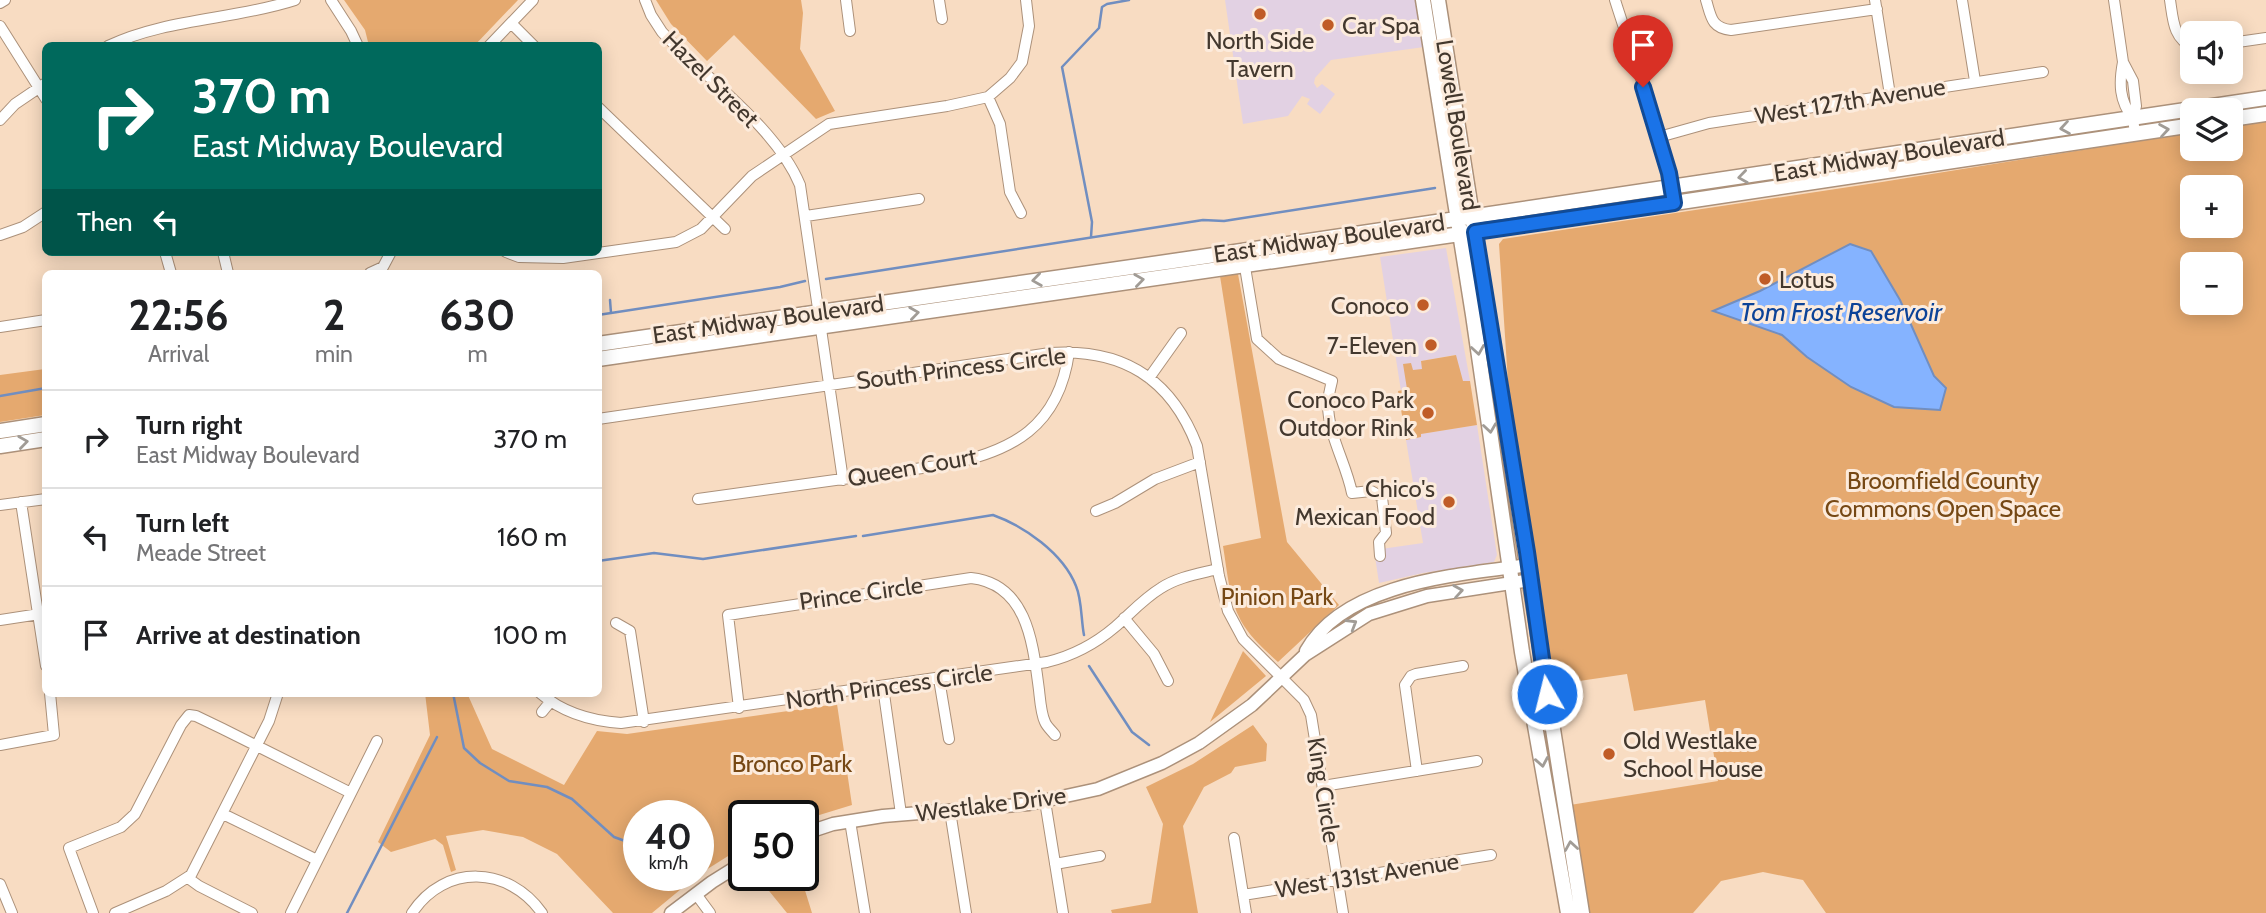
<!DOCTYPE html>
<html lang="en">
<head>
<meta charset="utf-8">
<style>
  :root { --surface:#fff; --page:#f2f2f2; --text:#202124; --muted:#757577; --line:#e0e0e0 }
  body { margin:0; font-family:Cabin,sans-serif; background:var(--page); color:var(--text); height:100vh; display:flex; flex-direction:column; font-size:26px; white-space:nowrap }
  * { box-sizing:border-box; margin:0 }
  p { font-size:23px; color:var(--muted) }
  .icon { flex:none; width:38px; height:38px; fill:none; stroke:currentColor; stroke-width:2; stroke-linecap:round; stroke-linejoin:round }
  .map { position:relative; flex:1; overflow:hidden }
  .details { position:absolute; left:42px; top:270px; width:560px; height:427px; display:flex; flex-direction:column; background:var(--surface); border-radius:10px; box-shadow:0 4px 18px #0003 }
  .details>* { flex:none }
  .top-card { position:absolute; left:42px; top:42px; width:560px; height:214px; border-radius:10px; box-shadow:0 4px 18px #0003; background:#00695c; color:#fff; overflow:hidden }
  .buttons { position:absolute; left:2180px; top:21px; display:grid; gap:14px }
  .buttons a { display:grid; place-items:center; width:63px; height:63px; border-radius:10px; background:var(--surface); box-shadow:0 4px 18px #0003; font-size:35px }
  .speed { position:absolute; left:623px; top:800px; display:flex; gap:14px; font-size:35px; font-weight:700; text-align:center }
  .speed>* { display:grid; place-content:center; width:91px; height:91px; border-radius:50%; background:var(--surface); box-shadow:0 4px 18px #0003; line-height:1 }
  .speed small { font-size:18px; font-weight:400 }
  .speed .limit { border:4px solid #111; border-radius:10px; background:#fff; color:#111 }
  .pin { position:absolute; display:grid; place-items:center; width:60px; height:60px; color:#fff; margin:-72px -30px; border-radius:50% 50% 50% 0; rotate:-45deg; box-shadow:0 0 7px #0007 }
  .pin .icon { rotate:45deg }
  .me { position:absolute; width:77px; margin:-38px; rotate:352deg; stroke-linejoin:round; filter:drop-shadow(0 0 5px #0008) }
  .turn { display:flex; align-items:center; gap:24px; height:147px; padding:0 35px; font-size:32px }
  .turn .icon { width:91px; height:91px; stroke-width:2.5 }
  .turn b { display:block; font-size:49px; line-height:60px }
  .then { display:flex; align-items:center; height:66px; padding:0 35px; background:#0003; gap:14px; font-size:26px }
  .eta { display:flex; justify-content:space-evenly; align-items:center; height:119px; text-align:center }
  .eta b { font-size:42px; font-weight:700; line-height:49px }
  ul { padding:0; list-style:none }
  li { display:flex; align-items:center; gap:21px; height:98px; padding:0 35px; border-top:2px solid var(--line) }
  li div { flex:1 }
  li b { display:block; font-size:26px }
  li em { font-style:normal }
  .map>svg:first-child { display:block }
  .commercial { fill:#e2d1e3 }
  .green { fill:#e5a96f; fill-rule:evenodd }
  .water { fill:#85b3ff; stroke:#718ec0; stroke-width:2 }
  .lines { fill:none; stroke-linecap:round; stroke-linejoin:round }
  .stream { stroke:#718ec0; stroke-width:2.5 }
  .minor-casing { stroke:#ac917a; stroke-width:12 }
  .tertiary-casing { stroke:#ac917a; stroke-width:15 }
  .secondary-casing { stroke:#ac917a; stroke-width:17 }
  .minor { stroke:#fff; stroke-width:10 }
  .tertiary { stroke:#fff; stroke-width:12 }
  .secondary { stroke:#fff; stroke-width:14 }
  .oneway { stroke:#a19c96 }
  .route-casing { stroke:#114b97; stroke-width:18 }
  .route { stroke:#1a73e8; stroke-width:12 }
  .poi-dot { fill:#c05c27; stroke:#fcebdc; stroke-width:2.5 }
  .labels { text-anchor:middle; dominant-baseline:central; stroke-width:6; stroke-linejoin:round; paint-order:stroke }
  .poi-label { font-size:24px; fill:#43382e; stroke:#fcebdc; text-anchor:end }
  .street-label { font-size:24px; fill:#43382e; stroke:#fcebdc }
  .park-label { font-size:24px; fill:#764814; stroke:#fcebdc }
  .water-label { font-size:26px; font-style:italic; fill:#0c4398; stroke:#fcebdc }
</style>
</head>
<body>
<div class="map">
<svg width="2266" height="913" viewBox="0 0 2266 913">
  <rect width="100%" height="100%" fill="#f8dcc2"/>
  <!-- commercial -->
  <path class="commercial" d="M 1225,0 L 1416,0 L 1424,47 L 1331,60 L 1315,78 L 1314,83 L 1317,88 L 1322,84 L 1335,94 L 1320,114 L 1307,104 L 1310,99 L 1302,96 L 1288,116 L 1243,124 Z
    M 1446,248 L 1470,381 L 1463,381 L 1455,355 L 1421,361 L 1423,369 L 1413,371 L 1407,390 L 1401,391 L 1380,257 Z
    M 1477,425 L 1497,555 L 1494,562 L 1423,573 L 1379,583 L 1374,550 L 1423,543 L 1406,440 L 1420,437 L 1420,434 Z"/>
  <!-- green -->
  <path class="green" d="M 344,0 L 518,0 L 475,45 L 369,46 L 365,30 Z
    M 656,0 L 801,0 L 803,13 L 800,49 L 835,111 L 816,119 L 734,35 L 707,61 L 671,24 Z
    M 2266,121 L 2266,913 L 1826,913 L 1803,880 L 1763,872 L 1721,881 L 1693,913 L 1587,913 L 1570,805 L 1718,781 L 1705,700 L 1634,711 L 1627,674 L 1552,685 L 1508,382 L 1499,244 L 1503,239 L 1882,182 L 2193,132 L 2193,149 L 2231,149 L 2231,126 ZM 2193,187 L 2231,187 L 2231,226 L 2193,226 ZM 2193,264 L 2231,264 L 2231,303 L 2193,303 Z
    M 1238,274 L 1287,542 L 1339,605 L 1278,662 C 1265,650 1250,637 1241,621 C 1229,599 1227,570 1223,546 L 1261,538 L 1220,276 Z
    M 1456,355 L 1463,381 L 1470,381 L 1477,425 L 1421,434 L 1421,437 L 1406,440 L 1398,391 L 1407,389 L 1403,364 L 1411,363 L 1413,370 L 1422,369 L 1421,361 Z
    M 45,369 L 45,415 L 0,422 L 0,375 Z
    M 1243,651 L 1266,676 L 1210,722 Z
    M 425,693 L 467,693 L 492,749 L 564,785 L 597,731 L 627,734 L 837,704 L 852,805 L 803,820 L 803,816 L 744,816 L 744,846 L 698,875 L 698,816 L 639,816 L 639,875 L 698,875 L 652,913 L 613,913 L 557,854 L 523,837 L 483,830 L 446,836 L 456,870 L 451,872 L 443,845 L 435,839 L 391,852 L 378,842 L 430,735 Z
    M 1253,725 L 1267,744 L 1266,761 L 1235,767 L 1231,773 L 1204,787 L 1183,826 L 1198,913 L 1112,913 L 1111,910 L 1151,903 L 1163,824 L 1146,787 L 1193,764 Z
    M 756,875 L 797,875 L 803,884 L 812,913 L 787,913 Z"/>
  <!-- water -->
  <path class="water" d="M 1850,244 L 1871,251 L 1900,300 L 1934,376 L 1946,388 L 1940,410 L 1894,407 L 1851,387 L 1807,357 L 1782,335 L 1713,311 L 1760,291 Z"/>
  <g class="lines">
    <!-- stream -->
    <path class="stream" d="M 1091,237 L 1092,222 L 1062,67 L 1099,28 L 1102,7 L 1107,4 L 1129,0
      M 826,279 L 1203,220 L 1224,221 L 1435,188
      M 610,300 L 611,313
      M 598,315 L 780,287 L 805,281
      M 0,396 L 46,388
      M 863,536 L 993,515 C 1024,526 1063,553 1076,586 C 1082,600 1081,620 1084,635
      M 598,561 L 654,553 L 703,559 L 856,536
      M 1089,666 L 1132,732 L 1149,745
      M 453,693 L 464,748 L 480,763 L 509,781 L 547,787 L 572,799 L 614,837 L 639,846
      M 347,913 L 437,737"/>
    <!-- minor casing -->
    <g class="minor-casing">
      <path id="minor" d="M 331,0 L 351,31 L 358,46
        M 645,0 L 651,15 L 662,32 C 706,79 776,127 800,185 L 843,480
        M 846,0 L 850,31
        M 939,0 L 942,19
        M 1615,0 C 1636,67 1663,134 1674,203
        M 1706,0 C 1711,16 1711,28 1731,30 L 1877,9
        M 1875,0 L 1890,95
        M 1962,0 L 1975,81
        M 2114,0 L 2123,62 L 2133,81 L 2136,106 L 2133,118 L 2135,134
        M 2170,0 C 2173,19 2173,39 2193,47
        M 0,3 L 5,0
        M 511,23 L 534,46
        M 0,26 L 46,99
        M 2231,43 L 2266,38
        M 108,46 C 167,18 234,20 295,0
        M 489,46 L 533,0
        M 2123,62 C 2119,83 2119,101 2133,118
        M 988,97 L 1000,124 L 1010,192 L 1021,213
        M 598,107 L 725,229
        M 0,120 L 15,104 L 46,83
        M 1659,137 L 1709,123 L 2043,72
        M 806,216 L 919,199
        M 0,235 L 23,227 L 46,212
        M 165,252 L 171,273
        M 223,252 L 228,273
        M 506,252 L 519,257 L 563,258 L 676,242 L 701,229 L 752,176 L 829,124 L 947,106 L 988,97 L 1010,78 L 1022,62 L 1029,26 L 1026,0
        M 1244,261 L 1257,339 L 1279,359 L 1332,381 C 1330,389 1328,397 1328,404 C 1328,435 1346,463 1352,493 L 1371,491 L 1382,497 L 1386,533 L 1379,542 L 1380,556
        M 370,273 L 383,267 L 391,252
        M 0,327 L 46,320
        M 1149,378 L 1181,333
        M 598,419 L 1050,353 C 1122,348 1171,378 1197,446 L 1219,576 L 1228,611 L 1243,639 L 1304,700 L 1311,715 L 1343,913
        M 698,499 L 944,465 C 1013,452 1059,426 1069,352
        M 21,502 L 46,666
        M 0,505 L 46,499
        M 1096,511 L 1115,503 L 1155,479 L 1200,462
        M 1124,618 L 1154,654 L 1168,681
        M 0,620 L 46,613
        M 616,623 L 630,631 L 644,722
        M 939,679 L 949,739
        M 883,687 L 901,814
        M 540,693 C 563,713 592,721 621,723 L 1047,662 C 1072,656 1095,644 1115,627 C 1130,614 1143,599 1161,588 C 1178,577 1198,574 1218,569
        M 739,708 L 728,615 L 971,578 C 1028,584 1033,645 1039,690 C 1040,699 1041,714 1045,722 C 1047,727 1052,731 1055,735
        M 542,712 L 551,701
        M 0,745 L 54,735 L 50,693
        M 1417,771 L 1405,685 L 1411,676 L 1416,674 L 1463,666
        M 1323,786 L 1477,761
        M 1045,801 L 1063,913
        M 950,811 L 966,913
        M 223,814 L 317,860
        M 850,821 L 865,913
        M 1234,838 L 1246,913
        M 1055,864 L 1100,856
        M 188,878 L 199,886 L 252,913
        M 0,884 L 12,913
        M 696,894 L 710,913
        M 1243,895 L 1491,855
        M 93,913 L 69,848 L 121,827 L 135,814 L 181,725 L 189,715 L 196,716 L 223,729 L 351,793
        M 115,913 L 166,891 L 191,875 L 269,721 L 278,693
        M 291,913 L 377,741
        M 412,913 C 445,863 509,866 542,913"/>
    </g>
    <!-- tertiary casing -->
    <g class="tertiary-casing">
      <path id="tertiary" d="M 1306,651 C 1345,582 1458,575 1529,565
        M 803,834 L 833,824 L 883,816 L 1029,804 L 1098,789 L 1162,763 L 1199,743 L 1252,705 L 1305,655 L 1369,614 L 1427,596 L 1531,580
        M 671,913 L 712,882 L 744,862"/>
    </g>
    <!-- secondary casing -->
    <g class="secondary-casing">
      <path id="secondary" d="M 1423,0 L 1473,315 L 1522,652 L 1568,913
        M 1438,0 L 1582,913
        M 2231,119 L 2266,114
        M 598,344 L 1201,257 L 2266,98
        M 598,359 L 1674,203 L 2193,125
        M 0,431 L 46,424
        M 0,446 L 46,439"/>
    </g>
    <!-- minor -->
    <use href="#minor" class="minor"/>
    <!-- tertiary -->
    <use href="#tertiary" class="tertiary"/>
    <!-- secondary -->
    <use href="#secondary" class="secondary"/>
  </g>
  <!-- one-way arrows -->
  <defs><path id="oneway-chevron" d="M-2-3.5L2.5 0L-2 3.5" fill="none" stroke-width="1.6" stroke-linecap="round" stroke-linejoin="round" transform="scale(1.75)"/></defs>
  <g class="oneway">
    <use href="#oneway-chevron" transform="translate(2065 128) rotate(171)"/>
    <use href="#oneway-chevron" transform="translate(2164 130) rotate(-9)"/>
    <use href="#oneway-chevron" transform="translate(1743 177) rotate(172)"/>
    <use href="#oneway-chevron" transform="translate(1037 280) rotate(172)"/>
    <use href="#oneway-chevron" transform="translate(1139 280) rotate(-8)"/>
    <use href="#oneway-chevron" transform="translate(914 313) rotate(-8)"/>
    <use href="#oneway-chevron" transform="translate(1478 350) rotate(81)"/>
    <use href="#oneway-chevron" transform="translate(1490 428) rotate(82)"/>
    <use href="#oneway-chevron" transform="translate(23 442) rotate(-8)"/>
    <use href="#oneway-chevron" transform="translate(1458 591) rotate(-9)"/>
    <use href="#oneway-chevron" transform="translate(1352 624) rotate(-31)"/>
    <use href="#oneway-chevron" transform="translate(1542 762) rotate(80)"/>
    <use href="#oneway-chevron" transform="translate(1571 846) rotate(-99)"/>
  </g>
  <g class="lines">
    <!-- route casing -->
    <g class="route-casing">
      <path id="route" d="M 1547,694 L 1527,552 L 1475,232 L 1674,203 L 1669,173 L 1643,87"/>
    </g>
    <!-- route -->
    <use href="#route" class="route"/>
  </g>
  <!-- markers -->
  <g class="poi-dot">
    <circle cx="1260" cy="14" r="7"/>
    <circle cx="1328" cy="25" r="7"/>
    <circle cx="1765" cy="279" r="7"/>
    <circle cx="1423" cy="305" r="7"/>
    <circle cx="1431" cy="345" r="7"/>
    <circle cx="1428" cy="413" r="7"/>
    <circle cx="1449" cy="502" r="7"/>
    <circle cx="1609" cy="754" r="7"/>
  </g>
  <g class="labels">
    <!-- poi labels -->
    <g class="poi-label">
      <text x="1342" y="25" text-anchor="start">Car Spa</text>
      <text x="1260" y="40" text-anchor="middle">North Side<tspan x="1260" dy="28">Tavern</tspan></text>
      <text x="1779" y="279" text-anchor="start">Lotus</text>
      <text x="1409" y="305">Conoco</text>
      <text x="1417" y="345">7-Eleven</text>
      <text x="1414" y="399">Conoco Park<tspan x="1414" dy="28">Outdoor Rink</tspan></text>
      <text x="1435" y="488">Chico's<tspan x="1435" dy="28">Mexican Food</tspan></text>
      <text x="1623" y="740" text-anchor="start">Old Westlake<tspan x="1623" dy="28">School House</tspan></text>
    </g>
    <!-- street labels -->
    <g class="street-label">
      <text transform="translate(711 79) rotate(45)">Hazel Street</text>
      <text transform="translate(1850 101) rotate(-9)">West 127th Avenue</text>
      <text transform="translate(1458 125) rotate(81)">Lowell Boulevard</text>
      <text transform="translate(1889 155) rotate(-9)">East Midway Boulevard</text>
      <text transform="translate(1329 238) rotate(-8)">East Midway Boulevard</text>
      <text transform="translate(768 319) rotate(-8)">East Midway Boulevard</text>
      <text transform="translate(961 368) rotate(-7)">South Princess Circle</text>
      <text transform="translate(912 467) rotate(-10)">Queen Court</text>
      <text transform="translate(861 593) rotate(-8)">Prince Circle</text>
      <text transform="translate(889 686) rotate(-8)">North Princess Circle</text>
      <text transform="translate(1324 790) rotate(81)">King Circle</text>
      <text transform="translate(991 804) rotate(-7)">Westlake Drive</text>
      <text transform="translate(1367 875) rotate(-9)">West 131st Avenue</text>
    </g>
    <!-- park labels -->
    <g class="park-label">
      <text x="1943" y="480">Broomfield County<tspan x="1943" dy="28">Commons Open Space</tspan></text>
      <text x="1277" y="596">Pinion Park</text>
      <text x="792" y="763">Bronco Park</text>
    </g>
    <!-- water labels -->
    <g class="water-label">
      <text x="1841" y="312">Tom Frost Reservoir</text>
    </g>
  </g>
</svg>
<div class="buttons">
<a><svg class="icon" aria-label="sound" viewBox="0 0 24 24"><path d="M4 9h4l5-4v14l-5-4H4zM17 9q2 3 0 6"/></svg></a>
<a><svg class="icon" aria-label="layers" viewBox="0 0 24 24"><path d="M12 4l9 5-9 5-9-5zM3 14l9 5 9-5"/></svg></a>
<a>+</a>
<a>−</a>
</div>
<div class="speed"><div>40<small>km/h</small></div><div class="limit">50</div></div>
<div class="pin" style="left:1643px;top:87px;background:#d93025"><svg class="icon" aria-label="arrive" viewBox="0 0 24 24"><path d="M6 21V4h12l-3 4 3 4H6"/></svg></div>
<svg class="me" style="left:1547px;top:694px" viewBox="-20 -20 40 40"><circle r="17" fill="#1a73e8" stroke="#fff" stroke-width="3"/><path d="M0-11L8 9 0 5-8 9z" fill="#fff"/></svg>
<div class="top-card">
<div class="turn"><svg class="icon" aria-label="right" viewBox="0 0 24 24"><path d="M7 20v-9h11M14 6l5 5-5 5"/></svg><div><b>370 m</b>East Midway Boulevard</div></div>
<div class="then">Then<svg class="icon" aria-label="left" viewBox="0 0 24 24"><path d="M17 20v-9H6M10 6l-5 5 5 5"/></svg></div>
</div>
<section class="details">
<div class="eta">
<div><b>22:56</b><p>Arrival</p></div>
<div><b>2</b><p>min</p></div>
<div><b>630</b><p>m</p></div>
</div>
<ul>
<li><svg class="icon" aria-label="right" viewBox="0 0 24 24"><path d="M7 20v-9h11M14 6l5 5-5 5"/></svg><div><b>Turn right</b><p>East Midway Boulevard</p></div><em>370 m</em></li>
<li><svg class="icon" aria-label="left" viewBox="0 0 24 24"><path d="M17 20v-9H6M10 6l-5 5 5 5"/></svg><div><b>Turn left</b><p>Meade Street</p></div><em>160 m</em></li>
<li><svg class="icon" aria-label="arrive" viewBox="0 0 24 24"><path d="M6 21V4h12l-3 4 3 4H6"/></svg><div><b>Arrive at destination</b></div><em>100 m</em></li>
</ul>
</section>
</div>
</body>
</html>
